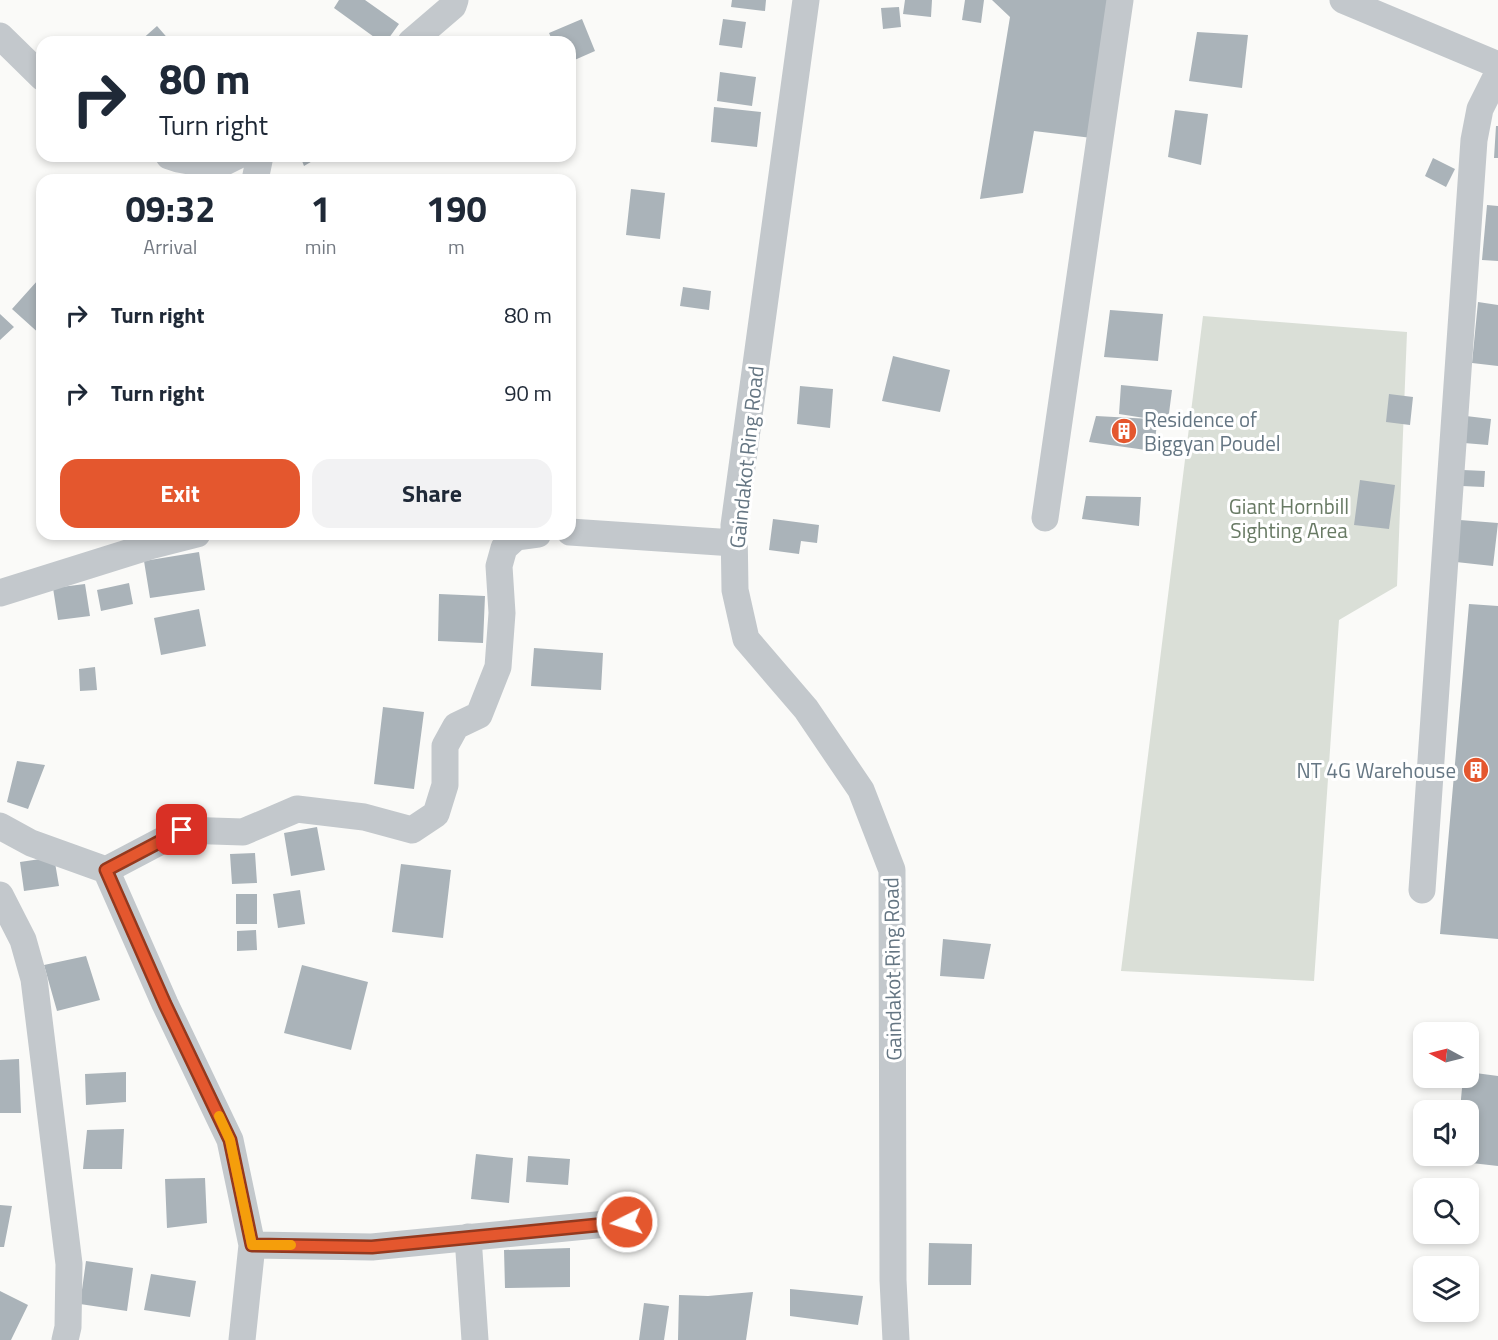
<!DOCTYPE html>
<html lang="en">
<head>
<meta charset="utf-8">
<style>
  :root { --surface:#fff; --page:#f2f2f3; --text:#1f2937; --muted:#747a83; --accent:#e4572e }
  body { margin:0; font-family:"Titillium Web",sans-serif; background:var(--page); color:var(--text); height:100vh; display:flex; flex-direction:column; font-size:22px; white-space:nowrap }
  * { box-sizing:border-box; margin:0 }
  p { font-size:20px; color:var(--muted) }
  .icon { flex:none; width:33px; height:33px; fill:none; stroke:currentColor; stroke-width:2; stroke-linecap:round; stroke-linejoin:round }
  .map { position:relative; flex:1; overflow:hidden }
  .side { position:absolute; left:36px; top:174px; width:540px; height:366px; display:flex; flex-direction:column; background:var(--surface); border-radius:18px; box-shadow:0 3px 9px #0003 }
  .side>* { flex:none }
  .hud { position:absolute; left:36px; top:36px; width:540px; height:126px; border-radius:18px; box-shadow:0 3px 9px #0003; background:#fff; color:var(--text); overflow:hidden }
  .needle { width:39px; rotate:277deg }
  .controls { position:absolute; left:1413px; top:1022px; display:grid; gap:12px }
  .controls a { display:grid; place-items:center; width:66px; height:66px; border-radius:12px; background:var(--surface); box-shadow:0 3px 9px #0003; font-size:30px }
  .pin { position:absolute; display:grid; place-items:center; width:51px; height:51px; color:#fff; margin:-26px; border-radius:12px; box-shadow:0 3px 9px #0006 }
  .me { position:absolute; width:66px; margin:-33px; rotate:265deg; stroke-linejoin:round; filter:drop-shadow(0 0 4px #0008) }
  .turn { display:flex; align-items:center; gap:21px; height:126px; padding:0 24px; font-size:27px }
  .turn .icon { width:78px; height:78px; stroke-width:2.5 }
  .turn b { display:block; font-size:42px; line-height:51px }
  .eta { display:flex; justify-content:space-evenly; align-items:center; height:102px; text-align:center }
  .eta b { font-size:36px; font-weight:700; line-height:42px }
  .button { display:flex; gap:12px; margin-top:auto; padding:12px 24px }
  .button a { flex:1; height:69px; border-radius:18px; background:var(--accent); color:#fff; font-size:24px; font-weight:700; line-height:69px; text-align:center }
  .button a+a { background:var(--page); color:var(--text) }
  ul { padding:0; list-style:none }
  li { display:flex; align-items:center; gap:18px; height:78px; padding:0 24px }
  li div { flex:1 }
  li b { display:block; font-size:22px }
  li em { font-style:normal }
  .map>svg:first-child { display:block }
  .green { fill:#dadfd7 }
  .building { fill:#aab3b9 }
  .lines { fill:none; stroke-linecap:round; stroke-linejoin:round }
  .street { stroke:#c3c8cc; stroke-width:27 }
  .route-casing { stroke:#94391e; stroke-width:15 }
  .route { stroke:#e4572e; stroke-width:10 }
  .slow { stroke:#f59e0b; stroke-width:10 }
  .labels { text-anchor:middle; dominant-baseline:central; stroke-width:6; stroke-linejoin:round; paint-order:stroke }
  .poi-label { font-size:21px; fill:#657683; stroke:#fff; text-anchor:start }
  .street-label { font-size:21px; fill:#657683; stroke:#fff }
  .park-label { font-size:21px; fill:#687a64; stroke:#fff }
</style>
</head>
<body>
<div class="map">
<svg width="1498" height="1340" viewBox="0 0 1498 1340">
  <rect width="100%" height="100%" fill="#fafaf8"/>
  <!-- green -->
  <path class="green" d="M 1203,316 L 1407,332 L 1397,586 L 1339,620 L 1314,981 L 1121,971 Z"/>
  <!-- building -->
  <path class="building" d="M 339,0 L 365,0 L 399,24 L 386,42 L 381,42 L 334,8 Z
    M 732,0 L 766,0 L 765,11 L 731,7 Z
    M 905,0 L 932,0 L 931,17 L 903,14 Z
    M 965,0 L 984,0 L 981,23 L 962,20 Z
    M 992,0 L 1115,0 L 1092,138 L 1034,131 L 1023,193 L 980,199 L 1010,17 Z
    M 899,7 L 901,27 L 883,29 L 881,8 Z
    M 582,19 L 595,51 L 570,62 L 570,42 L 553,42 L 549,33 Z
    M 723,19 L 746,22 L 742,48 L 719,45 Z
    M 157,26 L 171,42 L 139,42 Z
    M 1197,32 L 1248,35 L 1242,88 L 1189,81 Z
    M 720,72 L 756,77 L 752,106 L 717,101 Z
    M 714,107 L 761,112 L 757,147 L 711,142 Z
    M 1175,110 L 1208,114 L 1201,165 L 1168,157 Z
    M 1496,126 L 1498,126 L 1498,158 L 1494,158 Z
    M 300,156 L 321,156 L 304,166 Z
    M 1433,158 L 1455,169 L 1446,187 L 1425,176 Z
    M 631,189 L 665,193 L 660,239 L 626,235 Z
    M 1487,205 L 1498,206 L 1498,261 L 1482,260 Z
    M 38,280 L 42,284 L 42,336 L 12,309 Z
    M 683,287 L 711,291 L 709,310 L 680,306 Z
    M 1478,302 L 1498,305 L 1498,366 L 1472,363 Z
    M 1110,310 L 1163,314 L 1158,361 L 1104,357 Z
    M 0,314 L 14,327 L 0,340 Z
    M 893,356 L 950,370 L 940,412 L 882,401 Z
    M 1121,385 L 1172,390 L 1168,421 L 1158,419 L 1153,451 L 1089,442 L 1096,416 L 1151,419 L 1119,414 Z
    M 800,386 L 833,389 L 830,428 L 797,424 Z
    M 1389,394 L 1413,397 L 1410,425 L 1386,422 Z
    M 1466,416 L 1491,419 L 1488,445 L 1464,443 Z
    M 1463,470 L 1485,471 L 1484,487 L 1462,486 Z
    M 1360,480 L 1395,485 L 1389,529 L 1354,525 Z
    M 1086,496 L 1141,497 L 1139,526 L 1082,519 Z
    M 773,519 L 819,525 L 817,543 L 801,541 L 799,554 L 769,550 Z
    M 1460,520 L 1498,523 L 1493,566 L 1456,562 Z
    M 199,552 L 205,590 L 150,598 L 144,561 Z
    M 129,583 L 133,604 L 101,611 L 97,590 Z
    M 85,584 L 90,616 L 58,620 L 53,588 Z
    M 439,594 L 485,596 L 483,643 L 438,641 Z
    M 1469,604 L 1498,606 L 1498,939 L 1440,934 Z
    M 199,609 L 206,646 L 161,655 L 154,618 Z
    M 534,648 L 603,653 L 601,690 L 531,686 Z
    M 95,667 L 97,690 L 80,691 L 79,669 Z
    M 383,707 L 424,712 L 414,789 L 374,784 Z
    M 17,761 L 45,765 L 28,809 L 7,802 Z
    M 317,827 L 325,870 L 291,876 L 284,833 Z
    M 255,853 L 257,883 L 232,884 L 230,854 Z
    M 54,857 L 59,886 L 24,891 L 20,862 Z
    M 401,864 L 451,870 L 443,938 L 392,932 Z
    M 300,890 L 305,924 L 278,928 L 273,894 Z
    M 236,894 L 257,894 L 257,924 L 236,924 Z
    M 256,930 L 257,950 L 237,951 L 237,931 Z
    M 943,939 L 991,944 L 984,979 L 940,976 Z
    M 86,956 L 100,1000 L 57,1011 L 44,965 Z
    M 302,965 L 368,982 L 351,1050 L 284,1033 Z
    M 19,1059 L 21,1113 L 0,1113 L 0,1060 Z
    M 126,1072 L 126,1102 L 86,1105 L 85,1074 Z
    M 1468,1072 L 1498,1076 L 1498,1166 L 1454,1161 L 1455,1155 L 1468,1155 L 1468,1110 L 1460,1110 L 1463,1077 L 1468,1077 Z
    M 124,1129 L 122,1169 L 83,1169 L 87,1130 Z
    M 476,1154 L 513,1158 L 509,1203 L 471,1199 Z
    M 528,1156 L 570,1159 L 568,1185 L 526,1182 Z
    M 205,1178 L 207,1223 L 167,1228 L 165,1179 Z
    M 0,1205 L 12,1206 L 4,1247 L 0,1247 Z
    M 929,1243 L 972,1244 L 971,1285 L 928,1285 Z
    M 570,1248 L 570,1287 L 505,1288 L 504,1250 Z
    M 86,1261 L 133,1268 L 127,1311 L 80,1304 Z
    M 151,1274 L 196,1281 L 190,1317 L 144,1310 Z
    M 790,1289 L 863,1296 L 858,1325 L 790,1316 Z
    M 0,1291 L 28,1305 L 11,1340 L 0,1340 Z
    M 753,1292 L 746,1340 L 678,1340 L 679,1295 L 708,1296 Z
    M 644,1303 L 669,1306 L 664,1340 L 639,1340 Z"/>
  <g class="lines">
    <!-- street -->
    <path class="street" d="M 806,0 L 734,525 L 735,590 L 746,639 L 806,709 L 861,790 L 892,870 L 893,1280 L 896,1340
      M 1343,0 L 1498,65
      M 0,36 L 42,77
      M 411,42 L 453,6 L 455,0
      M 169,156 L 178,159 L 217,166 L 237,156
      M 255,180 L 260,156
      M 1045,518 L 1120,0
      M 570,532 L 734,543
      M 0,593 L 150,546 L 197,534
      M 0,826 L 31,843 L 106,870 L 165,1004 L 230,1140 L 252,1245 L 242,1340
      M 106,870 L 182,830 L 243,832 L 297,809 L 364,817 L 412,830 L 436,814 L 445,785 L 445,746 L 456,726 L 479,715 L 498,667 L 502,613 L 499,566 L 504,548 L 516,537 L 538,534
      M 1422,890 L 1474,140 L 1480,109 L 1498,73
      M 0,895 L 23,940 L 34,979 L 69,1264 L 68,1327 L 65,1340
      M 468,1237 L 475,1340
      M 252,1245 L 372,1247 L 627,1222"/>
  </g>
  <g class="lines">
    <!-- route casing -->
    <g class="route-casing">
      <path id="route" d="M 182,830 L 106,870 L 165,1004 L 230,1140 L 252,1245 L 372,1247 L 627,1222"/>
    </g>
    <!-- route -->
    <use href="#route" class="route"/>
    <!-- slow -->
    <path class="slow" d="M 219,1116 L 230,1140 L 252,1245 L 291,1245"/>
  </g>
  <!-- icons -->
  <defs>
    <g id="building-disc" transform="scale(1.35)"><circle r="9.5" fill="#e4572e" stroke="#fff"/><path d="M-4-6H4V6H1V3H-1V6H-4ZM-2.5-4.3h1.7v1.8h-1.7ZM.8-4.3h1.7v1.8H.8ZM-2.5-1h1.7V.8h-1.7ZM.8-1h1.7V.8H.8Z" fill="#fff"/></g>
  </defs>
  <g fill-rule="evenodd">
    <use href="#building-disc" x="1124" y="431"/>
    <use href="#building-disc" x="1476" y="770"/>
  </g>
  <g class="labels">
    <!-- poi labels -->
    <g class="poi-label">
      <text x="1144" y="419">Residence of<tspan x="1144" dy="24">Biggyan Poudel</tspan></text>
      <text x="1456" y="770" text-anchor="end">NT 4G Warehouse</text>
    </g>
    <!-- street labels -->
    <g class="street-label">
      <text transform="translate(746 457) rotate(-84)">Gaindakot Ring Road</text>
      <text transform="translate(892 969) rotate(-91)">Gaindakot Ring Road</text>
    </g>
    <!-- park labels -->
    <g class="park-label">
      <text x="1289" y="506">Giant Hornbill<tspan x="1289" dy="24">Sighting Area</tspan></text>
    </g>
  </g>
</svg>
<div class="controls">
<a><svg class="needle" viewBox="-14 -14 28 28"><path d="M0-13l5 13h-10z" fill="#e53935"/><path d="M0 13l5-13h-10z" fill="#747a83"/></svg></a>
<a><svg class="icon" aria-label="sound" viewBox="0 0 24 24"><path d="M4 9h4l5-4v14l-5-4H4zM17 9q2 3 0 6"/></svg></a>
<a><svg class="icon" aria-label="search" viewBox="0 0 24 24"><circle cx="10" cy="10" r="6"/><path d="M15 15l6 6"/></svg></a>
<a><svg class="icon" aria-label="layers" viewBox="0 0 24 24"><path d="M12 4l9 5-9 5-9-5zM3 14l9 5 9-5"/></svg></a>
</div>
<div class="pin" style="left:182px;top:830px;background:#d93025"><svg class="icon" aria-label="arrive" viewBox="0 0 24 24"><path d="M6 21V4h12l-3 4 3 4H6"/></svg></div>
<svg class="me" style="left:627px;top:1222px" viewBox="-20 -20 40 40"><circle r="17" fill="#e4572e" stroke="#fff" stroke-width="3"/><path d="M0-11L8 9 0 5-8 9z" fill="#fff"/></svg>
<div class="hud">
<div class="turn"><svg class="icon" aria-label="right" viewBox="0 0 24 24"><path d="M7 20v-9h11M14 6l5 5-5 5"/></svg><div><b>80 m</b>Turn right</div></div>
</div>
<section class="side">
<div class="eta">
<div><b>09:32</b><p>Arrival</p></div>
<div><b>1</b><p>min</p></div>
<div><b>190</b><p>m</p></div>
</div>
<ul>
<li><svg class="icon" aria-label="right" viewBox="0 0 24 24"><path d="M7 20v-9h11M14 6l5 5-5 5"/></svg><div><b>Turn right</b></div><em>80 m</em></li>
<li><svg class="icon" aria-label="right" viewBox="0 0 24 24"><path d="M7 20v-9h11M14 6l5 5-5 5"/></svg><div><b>Turn right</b></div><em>90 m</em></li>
</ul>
<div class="button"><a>Exit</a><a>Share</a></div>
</section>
</div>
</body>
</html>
